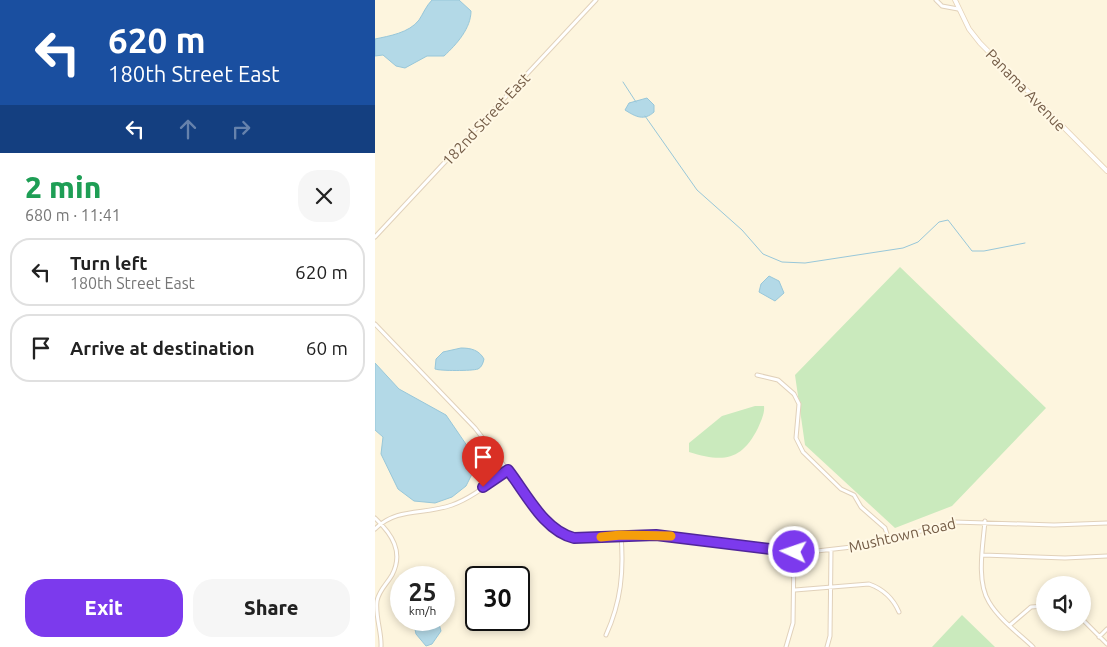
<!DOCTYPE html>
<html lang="en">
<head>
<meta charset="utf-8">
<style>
  :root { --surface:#fff; --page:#f6f6f6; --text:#222; --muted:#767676; --line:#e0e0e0; --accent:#7c3aed }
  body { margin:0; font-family:Ubuntu,sans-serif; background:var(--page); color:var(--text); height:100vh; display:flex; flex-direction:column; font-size:19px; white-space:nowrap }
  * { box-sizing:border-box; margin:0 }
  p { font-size:16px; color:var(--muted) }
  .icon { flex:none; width:28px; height:28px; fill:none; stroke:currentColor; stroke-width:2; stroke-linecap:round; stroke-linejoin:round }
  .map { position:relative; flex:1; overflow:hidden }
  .panel { display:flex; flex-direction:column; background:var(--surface); width:375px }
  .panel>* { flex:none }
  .guide { background:#1a4fa0; color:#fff; overflow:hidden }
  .fabs { position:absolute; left:661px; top:576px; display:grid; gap:10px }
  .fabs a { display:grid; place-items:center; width:55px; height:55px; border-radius:50%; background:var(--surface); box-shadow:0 2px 8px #0003; font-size:25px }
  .speed { position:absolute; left:15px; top:566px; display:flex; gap:10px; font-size:25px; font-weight:700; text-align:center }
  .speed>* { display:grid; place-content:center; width:65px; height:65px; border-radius:50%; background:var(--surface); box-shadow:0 2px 8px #0003; line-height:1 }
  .speed small { font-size:12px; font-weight:400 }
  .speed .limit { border:2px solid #111; border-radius:8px; background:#fff; color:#111 }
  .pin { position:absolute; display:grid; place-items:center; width:42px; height:42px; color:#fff; margin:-51px -21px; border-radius:50% 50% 50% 0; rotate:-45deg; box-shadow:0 0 5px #0007 }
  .pin .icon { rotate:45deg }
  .me { position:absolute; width:55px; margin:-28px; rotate:273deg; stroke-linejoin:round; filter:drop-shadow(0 0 4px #0008) }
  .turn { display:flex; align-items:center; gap:18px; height:105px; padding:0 25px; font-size:22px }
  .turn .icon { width:65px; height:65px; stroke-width:2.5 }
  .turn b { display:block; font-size:35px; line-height:42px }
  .lanes { display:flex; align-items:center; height:48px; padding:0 25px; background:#0003; justify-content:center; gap:25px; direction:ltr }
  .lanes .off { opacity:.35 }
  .round { display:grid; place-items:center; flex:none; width:52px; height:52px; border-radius:20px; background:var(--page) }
  .summary { display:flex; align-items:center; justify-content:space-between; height:85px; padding:0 25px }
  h1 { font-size:30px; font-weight:800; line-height:38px; color:#1e9e55 }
  .cta { display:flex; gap:10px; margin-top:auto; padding:10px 25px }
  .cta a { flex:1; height:58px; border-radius:20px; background:var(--accent); color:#fff; font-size:20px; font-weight:800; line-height:58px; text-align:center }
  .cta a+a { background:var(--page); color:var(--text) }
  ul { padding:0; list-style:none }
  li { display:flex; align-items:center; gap:15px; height:68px; margin:0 10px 8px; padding:0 15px; border:2px solid var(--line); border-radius:20px }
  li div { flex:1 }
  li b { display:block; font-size:19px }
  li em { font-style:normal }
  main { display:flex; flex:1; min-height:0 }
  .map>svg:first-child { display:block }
  .green { fill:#caeabd }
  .water { fill:#b3d9e7; stroke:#98c7d9 }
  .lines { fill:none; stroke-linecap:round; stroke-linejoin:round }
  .stream { stroke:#98c7d9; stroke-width:1 }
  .minor-casing { stroke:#e1d1ba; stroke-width:5 }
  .secondary-casing { stroke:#e6d3b8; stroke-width:5.5 }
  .minor { stroke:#fff; stroke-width:3 }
  .secondary { stroke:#fff; stroke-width:4 }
  .route-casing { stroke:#51269a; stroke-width:12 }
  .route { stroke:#7c3aed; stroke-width:9 }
  .slow { stroke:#f59e0b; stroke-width:9 }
  .labels { text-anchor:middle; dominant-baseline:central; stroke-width:4; stroke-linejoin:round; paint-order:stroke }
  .street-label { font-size:15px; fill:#745c46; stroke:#fff8e5 }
</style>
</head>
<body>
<main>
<section class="panel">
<div class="guide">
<div class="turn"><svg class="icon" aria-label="left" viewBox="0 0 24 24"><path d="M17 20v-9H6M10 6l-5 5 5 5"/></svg><div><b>620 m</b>180th Street East</div></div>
<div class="lanes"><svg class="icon" aria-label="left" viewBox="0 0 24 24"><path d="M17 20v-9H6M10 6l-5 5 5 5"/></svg><svg class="icon off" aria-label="ahead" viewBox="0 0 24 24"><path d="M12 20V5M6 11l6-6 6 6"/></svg><svg class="icon off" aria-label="right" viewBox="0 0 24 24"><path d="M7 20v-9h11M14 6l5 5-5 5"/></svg></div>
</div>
<div class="summary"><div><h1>2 min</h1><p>680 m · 11:41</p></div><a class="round"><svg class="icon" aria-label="close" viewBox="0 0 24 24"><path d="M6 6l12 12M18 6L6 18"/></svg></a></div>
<ul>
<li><svg class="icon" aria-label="left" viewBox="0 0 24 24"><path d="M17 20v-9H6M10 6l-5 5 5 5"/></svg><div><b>Turn left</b><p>180th Street East</p></div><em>620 m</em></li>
<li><svg class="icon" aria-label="arrive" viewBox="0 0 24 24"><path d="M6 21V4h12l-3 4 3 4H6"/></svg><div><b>Arrive at destination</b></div><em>60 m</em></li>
</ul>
<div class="cta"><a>Exit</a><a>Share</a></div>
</section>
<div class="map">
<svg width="732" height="647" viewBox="0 0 732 647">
  <rect width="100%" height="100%" fill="#fdf5de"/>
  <!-- green -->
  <path class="green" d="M 525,267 L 671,408 L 577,506 L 520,528 L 430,445 L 420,375 Z
    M 380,406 L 389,406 C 390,413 386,421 383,428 C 366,462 347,462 314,452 L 314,443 L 347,416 Z
    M 587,615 L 620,647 L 557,647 Z"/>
  <!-- water -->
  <path class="water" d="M 57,0 L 84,0 L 96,11 C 96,28 82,44 69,56 L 52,56 L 30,68 L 21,66 L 8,55 L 0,56 L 0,39 C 14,36 34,33 44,20 C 48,14 51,6 57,0 Z
    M 272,98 L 279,105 L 279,112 C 269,121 261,117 250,110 L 254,103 Z
    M 394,276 L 404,281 L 409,293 L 400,301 L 384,292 L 386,284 Z
    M 86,348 C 96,348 104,350 109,359 C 108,363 107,367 103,369 C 97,371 65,371 60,369 L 61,359 L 68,352 Z
    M 0,363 L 24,389 L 71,415 L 97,453 L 99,470 L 91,486 L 77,497 L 60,503 L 39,501 L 23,489 L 6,454 L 8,437 L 0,430 Z
    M 63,620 L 66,631 L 57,644 L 51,646 L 41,634 L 38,620 Z"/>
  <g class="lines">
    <!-- stream -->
    <path class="stream" d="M 248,82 L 261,102
      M 270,116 L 322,190 L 367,230 L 388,254 L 407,262 L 430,263 L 528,248 L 543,242 L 564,222 L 573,220 L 597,251 L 609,251 L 650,243"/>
    <!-- minor casing -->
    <g class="minor-casing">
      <path id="minor" d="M 561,0 L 567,6 L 583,9
        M 0,237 L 221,0
        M 0,324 L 100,428 L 174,524 L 193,537 L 205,539 L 246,535 L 281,535 L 395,550 L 442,551 L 494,545 L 579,522 L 679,525 L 732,523
        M 382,375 L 403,380 L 419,394 L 424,404 L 421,438 L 428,452 L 466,489 L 479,495 L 486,507 L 510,528 L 514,540
        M 0,518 C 17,534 29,552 17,575 C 12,584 4,590 2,601 C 0,617 7,632 6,647
        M 610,521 C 608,545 601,581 614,602 C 624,619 643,633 658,647
        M 0,529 C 22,507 50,515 77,505 C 97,498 116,482 133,470
        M 608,555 L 690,558 L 732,556
        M 420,590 L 494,584 C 508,589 518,598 524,612
        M 708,620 L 732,644
        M 635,625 L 656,607 L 670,606
        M 231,635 C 246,602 249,572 246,535
        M 724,637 L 732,629
        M 411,647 L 418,623 L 419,551
        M 452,647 L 455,636 L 456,550"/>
    </g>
    <!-- secondary casing -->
    <g class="secondary-casing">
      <path id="secondary" d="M 580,0 L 594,29 L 605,43 L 732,171"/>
    </g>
    <!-- minor -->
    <use href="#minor" class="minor"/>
    <!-- secondary -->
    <use href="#secondary" class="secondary"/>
  </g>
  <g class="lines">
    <!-- route casing -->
    <g class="route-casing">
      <path id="route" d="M 108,487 L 133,470 C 151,493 169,531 199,538 L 281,535 L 419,552"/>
    </g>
    <!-- route -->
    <use href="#route" class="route"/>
    <!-- slow -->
    <path class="slow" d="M 226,537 L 246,535 L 296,536"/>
  </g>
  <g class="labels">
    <!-- street labels -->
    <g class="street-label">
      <text transform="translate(651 90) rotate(46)">Panama Avenue</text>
      <text transform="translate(111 119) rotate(-47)">182nd Street East</text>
      <text transform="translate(527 535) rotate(-13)">Mushtown Road</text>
    </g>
  </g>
</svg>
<div class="fabs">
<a><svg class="icon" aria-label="sound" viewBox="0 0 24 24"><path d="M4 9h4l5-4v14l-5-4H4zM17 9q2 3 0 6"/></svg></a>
</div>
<div class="speed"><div>25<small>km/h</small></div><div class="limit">30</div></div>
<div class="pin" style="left:108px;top:487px;background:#d93025"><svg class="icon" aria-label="arrive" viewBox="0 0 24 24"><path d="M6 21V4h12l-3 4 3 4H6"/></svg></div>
<svg class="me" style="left:419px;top:552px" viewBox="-20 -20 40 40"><circle r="17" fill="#7c3aed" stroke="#fff" stroke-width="3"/><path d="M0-11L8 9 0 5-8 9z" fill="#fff"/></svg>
</div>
</main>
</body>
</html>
